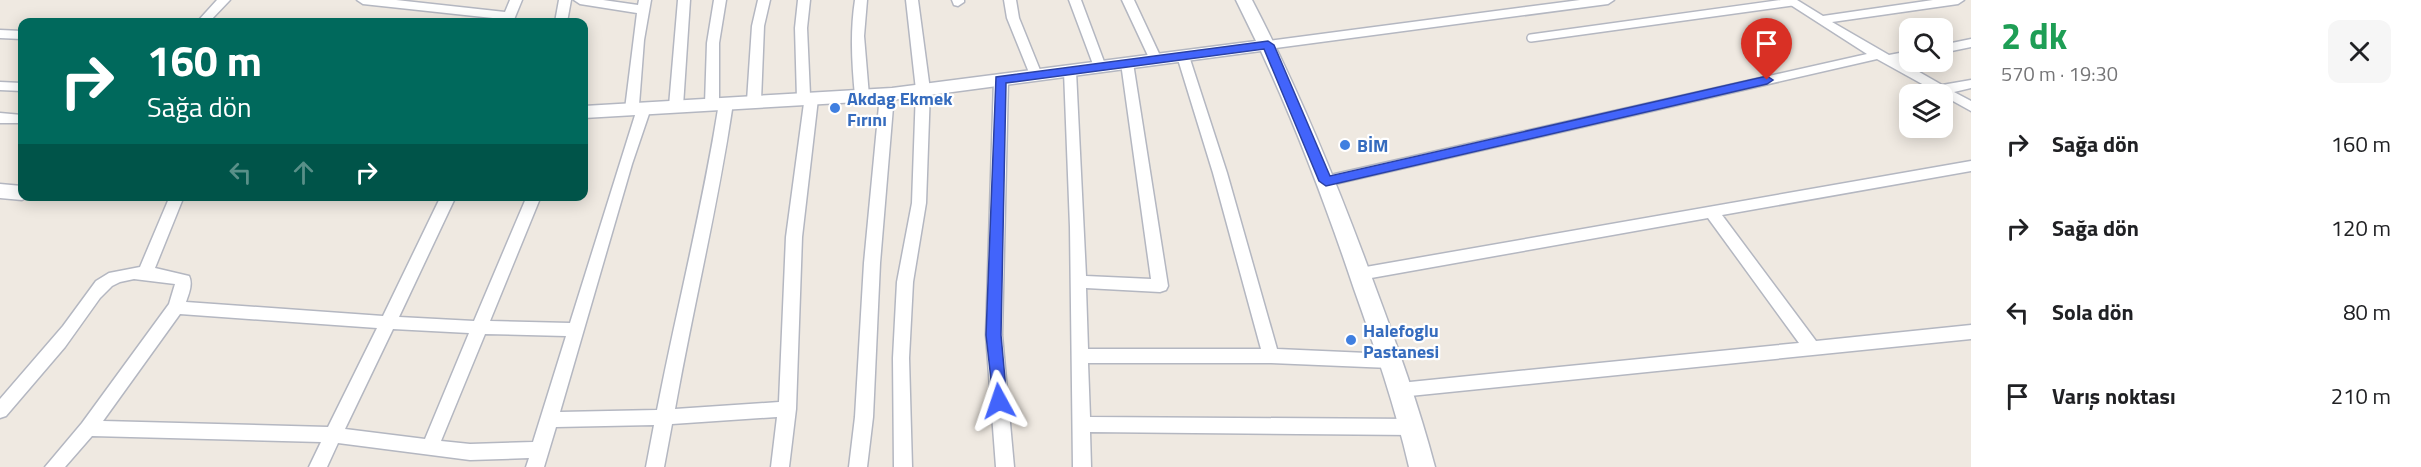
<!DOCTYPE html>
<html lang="tr">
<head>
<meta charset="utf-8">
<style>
  :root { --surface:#fff; --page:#f6f6f6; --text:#202124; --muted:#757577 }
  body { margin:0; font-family:"Titillium Web",sans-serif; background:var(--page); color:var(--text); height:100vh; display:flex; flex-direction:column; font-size:22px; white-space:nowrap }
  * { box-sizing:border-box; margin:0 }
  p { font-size:20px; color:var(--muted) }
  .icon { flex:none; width:33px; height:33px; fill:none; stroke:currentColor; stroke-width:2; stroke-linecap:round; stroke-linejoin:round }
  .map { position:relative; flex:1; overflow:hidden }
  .drawer { display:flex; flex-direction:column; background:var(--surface); width:450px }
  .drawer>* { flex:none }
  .banner { position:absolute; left:18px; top:18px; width:570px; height:183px; border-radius:12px; box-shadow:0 3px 15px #0003; background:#00695c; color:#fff; overflow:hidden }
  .fabs { position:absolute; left:1899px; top:18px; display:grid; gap:12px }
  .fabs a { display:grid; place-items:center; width:54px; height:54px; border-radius:12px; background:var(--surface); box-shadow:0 3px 15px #0003; font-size:30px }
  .pin { position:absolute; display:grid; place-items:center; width:51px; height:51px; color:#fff; margin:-62px -26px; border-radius:50% 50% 50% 0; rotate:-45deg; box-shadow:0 0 6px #0007 }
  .pin .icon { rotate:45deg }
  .me { position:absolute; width:66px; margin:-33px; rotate:355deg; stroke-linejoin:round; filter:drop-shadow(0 0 4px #0008) }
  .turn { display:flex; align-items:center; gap:21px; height:126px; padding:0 30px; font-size:27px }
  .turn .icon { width:78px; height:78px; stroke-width:2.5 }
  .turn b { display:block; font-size:42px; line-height:51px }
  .lanes { display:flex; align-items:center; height:57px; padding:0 30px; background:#0003; justify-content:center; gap:30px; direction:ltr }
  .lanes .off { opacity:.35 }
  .round { display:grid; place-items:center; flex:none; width:63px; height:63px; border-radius:12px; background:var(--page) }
  .headline { display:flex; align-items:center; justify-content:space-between; height:102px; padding:0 30px }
  h1 { font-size:36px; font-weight:700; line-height:45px; color:#1e9e55 }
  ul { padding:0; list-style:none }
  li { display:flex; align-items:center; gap:18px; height:84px; padding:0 30px }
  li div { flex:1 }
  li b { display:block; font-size:22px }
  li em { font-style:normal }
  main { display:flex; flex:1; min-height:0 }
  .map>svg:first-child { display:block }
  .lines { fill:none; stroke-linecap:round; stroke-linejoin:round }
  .lane-casing { stroke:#b4b7c1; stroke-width:10 }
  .street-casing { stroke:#b4b7c1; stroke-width:3 }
  .secondary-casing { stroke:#b4b7c1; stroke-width:3 }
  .lane { stroke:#fff; stroke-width:7 }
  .street { fill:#fff; fill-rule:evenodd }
  .secondary { fill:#fff; fill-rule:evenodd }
  .route { fill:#4264fb; stroke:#2b41a3; stroke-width:1.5 }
  .shop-dot { fill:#3f7fe0; stroke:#fff; stroke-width:2 }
  .labels { text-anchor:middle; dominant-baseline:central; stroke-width:4.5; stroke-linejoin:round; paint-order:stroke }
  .shop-label { font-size:18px; font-weight:bold; fill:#366cbe; stroke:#fff; text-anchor:start }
</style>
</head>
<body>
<main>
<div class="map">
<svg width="1971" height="467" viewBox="0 0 1971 467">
  <rect width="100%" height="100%" fill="#efe9e1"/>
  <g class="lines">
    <!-- lane casing -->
    <g class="lane-casing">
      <path id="lane" d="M 1531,38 L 1792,2"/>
    </g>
    <!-- street casing -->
    <g class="street-casing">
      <path id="street" d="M 217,0 L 230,0 L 209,22 L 197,22 Z
        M 357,0 L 396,0 L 505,12 L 510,0 L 522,0 L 513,22 L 501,22 L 502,19 L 363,4 Z
        M 559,0 L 571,0 L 567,22 L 555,22 Z
        M 574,0 L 603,0 L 638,5 L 639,0 L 651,0 L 644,40 L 639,105 L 644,104 L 651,108 L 632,164 L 560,412 L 657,410 C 677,307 703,206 719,103 L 726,99 L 733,103 C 718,206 693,307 675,409 L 779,402 L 786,237 L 804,103 L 797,99 L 795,28 L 798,0 L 810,0 L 807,28 L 810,95 L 818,99 L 802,237 L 796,409 L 789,467 L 771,467 L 777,417 L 672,424 L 664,467 L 646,467 L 654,425 L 556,427 L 544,467 L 526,467 L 529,458 L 470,460 L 338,443 L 327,467 L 309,467 L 321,442 L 92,436 L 65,467 L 45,467 L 82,423 L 169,304 L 175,284 L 134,279 L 120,282 L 112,286 L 100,298 L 65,347 L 6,416 L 0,418 L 0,399 L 63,326 L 96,281 L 109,273 L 140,267 L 170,196 L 184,196 L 155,268 L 189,276 C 193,284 189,293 186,302 L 383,316 L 441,196 L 456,196 L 399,317 L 474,321 L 527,196 L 541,196 L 490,321 L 570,323 L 636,112 L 627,112 L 625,109 L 637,13 L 580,4 ZM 180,314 L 377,328 L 328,427 L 103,421 ZM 393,329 L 469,333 L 425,439 L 345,429 ZM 485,334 L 566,336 L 533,442 L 470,444 L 441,441 Z
        M 678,0 L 690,0 L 683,106 L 676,110 L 669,106 Z
        M 714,0 L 726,0 L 719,43 L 719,104 L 712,108 L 705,104 L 707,43 Z
        M 758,0 L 770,0 L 764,26 L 761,101 L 754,105 L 747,101 L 752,26 Z
        M 855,0 L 867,0 L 864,36 L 869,96 L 862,100 L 855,96 C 852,64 850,32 855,0 Z
        M 906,0 L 918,0 L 930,90 L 926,203 L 913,282 L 909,358 L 912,467 L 894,467 L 893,358 L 897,282 L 912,203 L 916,90 Z
        M 952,0 L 964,0 L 964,2 L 958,6 L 954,5 Z
        M 1004,0 L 1016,0 L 1019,18 L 1042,75 L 1041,78 L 1036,79 L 1030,75 L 1007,18 Z
        M 1069,0 L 1081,0 L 1106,67 L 1105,70 L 1100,71 L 1094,67 Z
        M 1122,0 L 1134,0 L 1162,60 L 1161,63 L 1151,63 L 1150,60 Z
        M 1580,0 L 1614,0 L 1608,4 L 1268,49 L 1262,45 L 1268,41 Z
        M 1783,0 L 1797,0 L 1823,16 L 1933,0 L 1964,0 L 1958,4 L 1832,22 L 1889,55 L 1910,51 L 1910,59 L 1900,61 L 1942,85 L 1971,80 L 1971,88 L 1954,92 L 1971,101 L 1971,111 L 1877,59 L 1326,186 L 1319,181 L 1326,176 L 1867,54 Z
        M 0,30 L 22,31 L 22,39 L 0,38 Z
        M 1971,39 L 1971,47 L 1942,53 L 1942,45 Z
        M 1183,52 L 1189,56 L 1227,173 L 1277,349 L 1390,354 L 1396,356 L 1398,361 L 1396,366 L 1390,368 L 1271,363 L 1088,363 L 1090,417 L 1413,419 L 1419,422 L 1422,427 L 1419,432 L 1413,435 L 1090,432 L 1091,467 L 1073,467 L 1070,227 L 1064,71 L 1065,68 L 1070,67 L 1076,71 L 1086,276 L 1151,279 L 1121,63 L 1127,59 L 1133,63 L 1168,286 L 1166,290 L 1160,292 L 1086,288 L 1088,349 L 1261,349 L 1213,173 L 1177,56 Z
        M 1001,76 L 1008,80 L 1002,335 L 1014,467 L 996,467 L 986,335 L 994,80 Z
        M 0,82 L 22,83 L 22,91 L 0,90 Z
        M 887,91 L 894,95 L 880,263 L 873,417 L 867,467 L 849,467 L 855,417 L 864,263 L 880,95 Z
        M 0,113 L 22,115 L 22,123 L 0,123 Z
        M 1971,161 L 1971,171 L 1722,215 L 1816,341 L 1971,325 L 1971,339 L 1400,397 L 1394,395 L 1392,390 L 1394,385 L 1400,383 L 1799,343 L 1708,218 L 1360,280 L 1355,278 L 1352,274 L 1355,270 L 1360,268 Z"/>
    </g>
    <!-- secondary casing -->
    <g class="secondary-casing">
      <path id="secondary" d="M 1236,0 L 1252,0 C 1300,92 1340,190 1376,289 C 1398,348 1419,406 1435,467 L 1409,467 C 1395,406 1375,348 1354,289 C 1327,208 1297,129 1261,51 L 892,100 L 584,118 L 584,106 L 892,88 L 1256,41 Z
        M 0,184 L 22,186 L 22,196 L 30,196 L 22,200 L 0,198 Z"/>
    </g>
    <!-- lane -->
    <use href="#lane" class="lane"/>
    <!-- street -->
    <use href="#street" class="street"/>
    <!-- secondary -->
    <use href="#secondary" class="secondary"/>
  </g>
  <!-- route -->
  <path class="route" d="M 1268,41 L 1274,45 L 1330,176 L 1767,76 L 1773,80 L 1767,84 L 1326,186 L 1319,181 L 1264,49 L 1006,83 L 1001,335 L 1007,401 L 1005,406 L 999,408 L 994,406 L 986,335 L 996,77 Z"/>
  <!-- markers -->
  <g class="shop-dot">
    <circle cx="835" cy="108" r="6"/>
    <circle cx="1345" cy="145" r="6"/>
    <circle cx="1351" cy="340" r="6"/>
  </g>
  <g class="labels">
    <!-- shop labels -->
    <g class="shop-label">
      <text x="847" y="98">Akdag Ekmek<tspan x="847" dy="21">Fırını</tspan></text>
      <text x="1357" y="145">BİM</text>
      <text x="1363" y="330">Halefoglu<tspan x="1363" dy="21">Pastanesi</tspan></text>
    </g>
  </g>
</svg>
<div class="fabs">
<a><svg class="icon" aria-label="search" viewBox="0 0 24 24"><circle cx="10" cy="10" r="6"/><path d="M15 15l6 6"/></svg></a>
<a><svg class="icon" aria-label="layers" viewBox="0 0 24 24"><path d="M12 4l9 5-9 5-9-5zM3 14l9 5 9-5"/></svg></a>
</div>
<div class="pin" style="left:1767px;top:80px;background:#d93025"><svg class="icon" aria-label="arrive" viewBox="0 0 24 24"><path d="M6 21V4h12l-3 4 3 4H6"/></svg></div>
<svg class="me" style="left:999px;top:401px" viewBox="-20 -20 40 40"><path d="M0-17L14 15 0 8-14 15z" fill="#4264fb" stroke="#fff" stroke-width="4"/></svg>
<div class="banner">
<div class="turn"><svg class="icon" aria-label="right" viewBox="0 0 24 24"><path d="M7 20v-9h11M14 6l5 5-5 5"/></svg><div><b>160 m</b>Sağa dön</div></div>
<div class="lanes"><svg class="icon off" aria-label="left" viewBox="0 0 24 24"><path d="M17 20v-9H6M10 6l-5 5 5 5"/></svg><svg class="icon off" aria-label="ahead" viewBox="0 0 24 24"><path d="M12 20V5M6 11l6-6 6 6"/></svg><svg class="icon" aria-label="right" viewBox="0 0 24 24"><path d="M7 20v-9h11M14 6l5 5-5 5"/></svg></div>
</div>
</div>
<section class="drawer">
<div class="headline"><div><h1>2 dk</h1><p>570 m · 19:30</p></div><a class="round"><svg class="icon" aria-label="close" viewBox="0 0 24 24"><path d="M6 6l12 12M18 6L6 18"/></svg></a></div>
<ul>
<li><svg class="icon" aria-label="right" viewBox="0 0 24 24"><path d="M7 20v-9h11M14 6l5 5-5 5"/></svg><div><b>Sağa dön</b></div><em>160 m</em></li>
<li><svg class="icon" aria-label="right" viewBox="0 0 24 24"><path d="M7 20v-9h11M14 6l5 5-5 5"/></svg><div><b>Sağa dön</b></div><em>120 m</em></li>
<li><svg class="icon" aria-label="left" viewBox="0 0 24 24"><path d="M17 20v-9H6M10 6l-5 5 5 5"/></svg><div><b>Sola dön</b></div><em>80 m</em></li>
<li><svg class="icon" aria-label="arrive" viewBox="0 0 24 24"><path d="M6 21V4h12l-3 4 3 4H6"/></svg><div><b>Varış noktası</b></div><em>210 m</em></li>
</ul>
</section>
</main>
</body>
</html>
